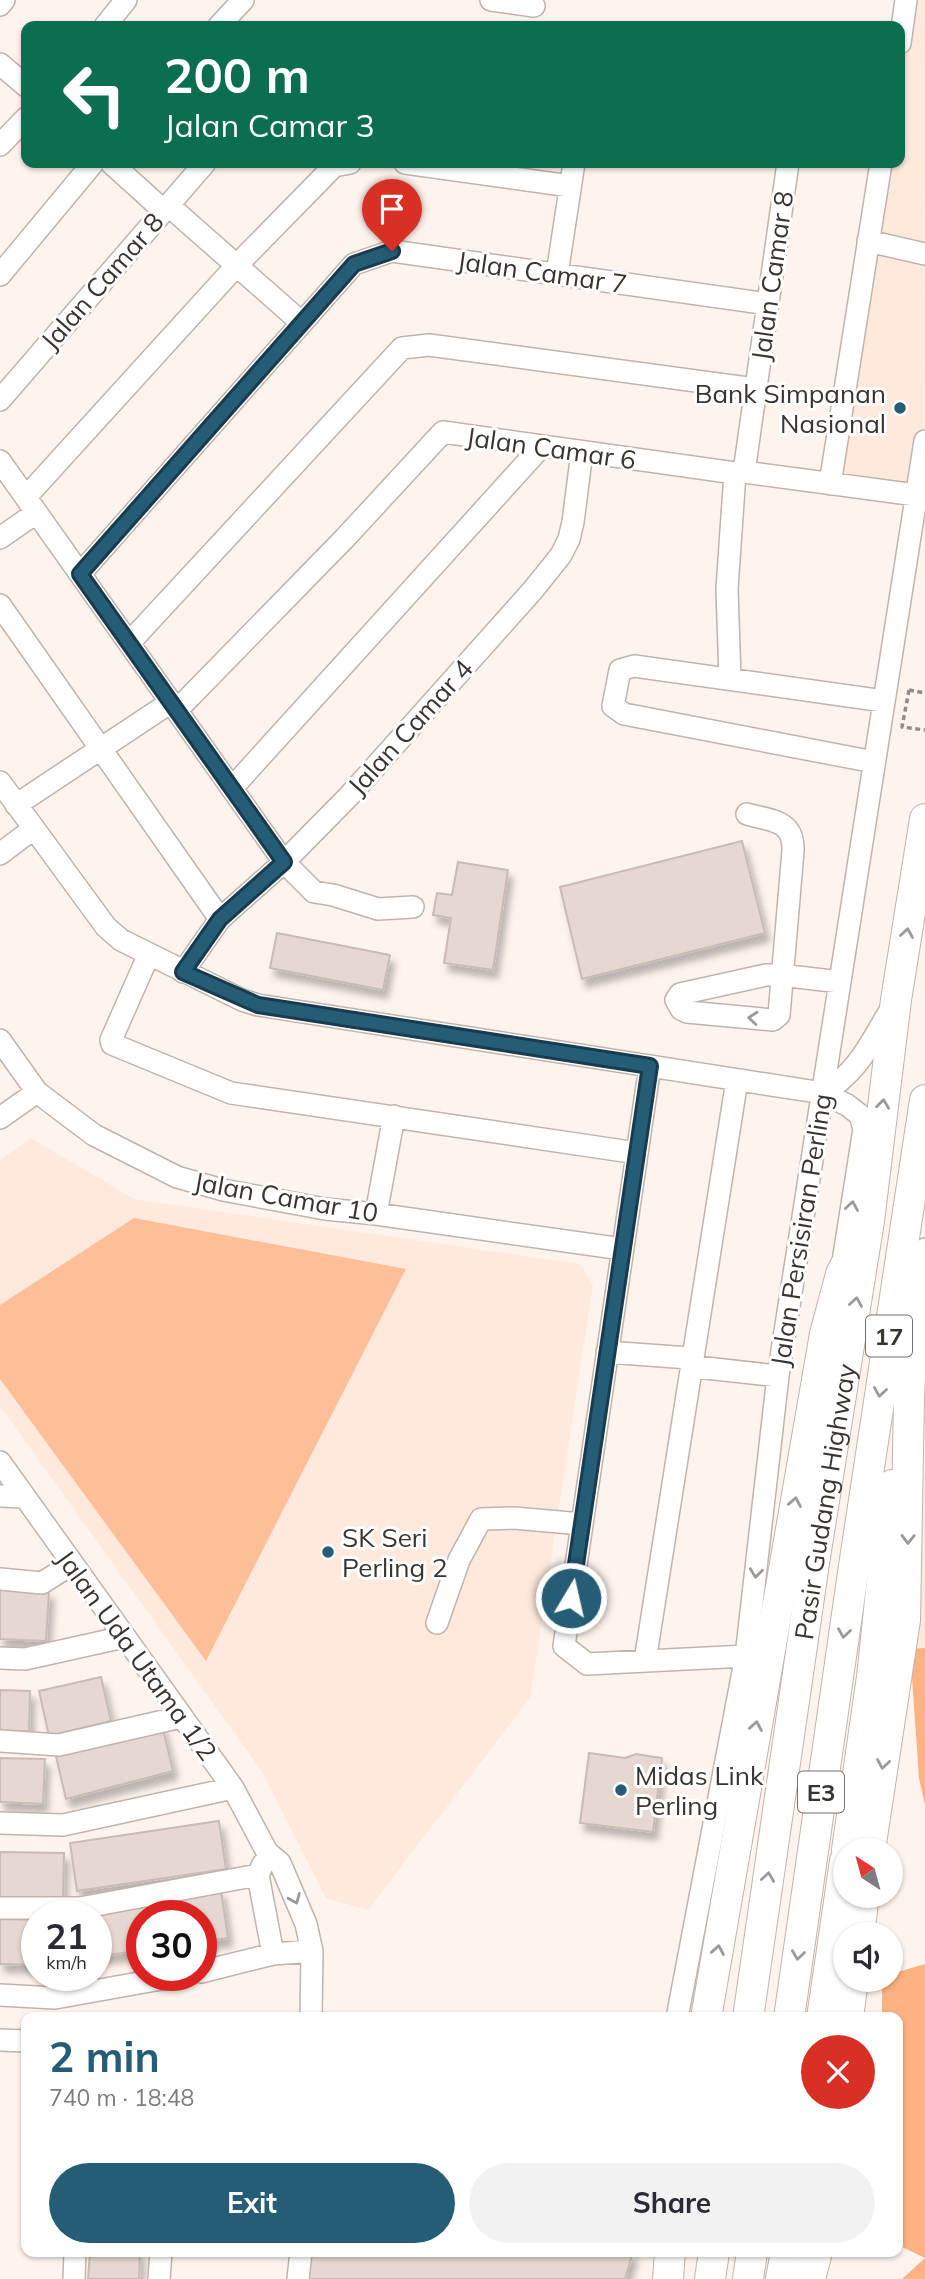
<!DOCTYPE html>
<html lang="en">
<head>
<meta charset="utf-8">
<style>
  :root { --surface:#fff; --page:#f2f2f3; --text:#2b2b33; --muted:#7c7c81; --accent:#255d77 }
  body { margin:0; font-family:Mulish,sans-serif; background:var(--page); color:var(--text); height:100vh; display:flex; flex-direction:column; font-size:26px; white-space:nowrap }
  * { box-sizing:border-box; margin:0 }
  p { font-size:23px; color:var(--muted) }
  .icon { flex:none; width:38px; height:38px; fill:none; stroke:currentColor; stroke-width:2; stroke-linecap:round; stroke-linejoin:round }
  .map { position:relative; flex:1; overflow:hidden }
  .drawer { position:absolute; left:21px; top:2012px; width:882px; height:245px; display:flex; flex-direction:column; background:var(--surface); border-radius:14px; box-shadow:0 2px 5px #0004 }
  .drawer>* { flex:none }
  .guide { position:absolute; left:21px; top:21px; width:884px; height:147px; border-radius:14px; box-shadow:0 2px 5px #0004; background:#0b6e4f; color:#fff; overflow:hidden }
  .needle { width:46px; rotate:324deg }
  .fabs { position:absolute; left:833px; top:1838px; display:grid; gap:14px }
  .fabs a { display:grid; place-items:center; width:70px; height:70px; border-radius:50%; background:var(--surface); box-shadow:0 2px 5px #0004; font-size:35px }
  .speed { position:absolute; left:21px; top:1900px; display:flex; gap:14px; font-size:35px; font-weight:700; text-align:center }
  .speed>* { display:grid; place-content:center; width:91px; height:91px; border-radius:50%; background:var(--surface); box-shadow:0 2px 5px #0004; line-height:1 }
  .speed small { font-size:18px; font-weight:400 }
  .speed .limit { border:10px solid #d22; background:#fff; color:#111 }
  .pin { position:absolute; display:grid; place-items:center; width:60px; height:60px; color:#fff; margin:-72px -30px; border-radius:50% 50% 50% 0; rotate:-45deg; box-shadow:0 0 7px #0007 }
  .pin .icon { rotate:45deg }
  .me { position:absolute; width:77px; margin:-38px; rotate:9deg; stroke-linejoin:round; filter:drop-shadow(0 0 5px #0008) }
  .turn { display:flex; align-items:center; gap:24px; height:147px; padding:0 28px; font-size:32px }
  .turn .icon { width:91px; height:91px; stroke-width:2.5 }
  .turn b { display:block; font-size:49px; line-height:60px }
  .round { display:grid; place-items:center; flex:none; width:74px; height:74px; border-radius:37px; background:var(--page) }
  .summary { display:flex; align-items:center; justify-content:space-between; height:119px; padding:0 28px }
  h1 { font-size:42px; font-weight:700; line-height:52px; color:var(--accent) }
  .button { display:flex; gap:14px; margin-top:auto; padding:14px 28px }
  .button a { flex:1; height:80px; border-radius:42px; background:var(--accent); color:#fff; font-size:28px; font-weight:700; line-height:80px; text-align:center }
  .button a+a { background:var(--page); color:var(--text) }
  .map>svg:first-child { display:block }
  .built { fill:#ffe9dd }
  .green { fill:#febe98 }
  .forest { fill:#feb182 }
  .building { fill:#e6d8d0; stroke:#c9bbb4; stroke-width:2; filter:url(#shadow) }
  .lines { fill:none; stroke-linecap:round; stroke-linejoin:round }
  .minor-casing { stroke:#c1b3ac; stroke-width:24 }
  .highway-casing { stroke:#c1b3ac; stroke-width:32 }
  .path { stroke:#938b86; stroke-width:3.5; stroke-dasharray:5 3.5; stroke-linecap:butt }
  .minor { stroke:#fff; stroke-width:21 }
  .highway { stroke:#fff; stroke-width:30 }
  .oneway { stroke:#9c9a98 }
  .route-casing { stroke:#183c4d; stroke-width:18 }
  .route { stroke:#255d77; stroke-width:12 }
  .poi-dot { fill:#255d77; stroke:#fff; stroke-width:2.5 }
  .labels { text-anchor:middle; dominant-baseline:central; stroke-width:6; stroke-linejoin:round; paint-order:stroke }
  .shield { fill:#fff; stroke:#75716f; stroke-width:2 }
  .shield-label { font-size:24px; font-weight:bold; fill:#3a3431 }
  .street-label { font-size:26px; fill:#3a3431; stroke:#fff }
  .poi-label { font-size:26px; fill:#3a3431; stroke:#fff; text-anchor:start }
</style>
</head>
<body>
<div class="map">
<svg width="925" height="2279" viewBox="0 0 925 2279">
  <defs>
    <filter id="shadow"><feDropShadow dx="4.5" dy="8" stdDeviation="3.5" flood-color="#0004"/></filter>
  </defs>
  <rect width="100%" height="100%" fill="#fff4ed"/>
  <!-- built -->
  <path class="built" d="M 901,0 L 925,0 L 924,490 L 827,476 L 877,163 L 900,163 Z
    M 31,1138 L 134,1199 L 580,1264 L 593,1285 L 530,1698 L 368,1910 L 326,1898 L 262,1772 L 0,1406 L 0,1160 Z
    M 925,1466 L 925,1648 L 910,1649 L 918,1561 Z"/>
  <!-- green -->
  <path class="green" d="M 134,1218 L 406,1269 L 206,1661 L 0,1379 L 0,1305 Z"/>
  <!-- forest -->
  <path class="forest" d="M 925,1648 L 925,1805 L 919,1778 L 910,1649 Z
    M 925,1964 L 925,2279 L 902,2279 L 925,2258 L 898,2245 L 898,2018 L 882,2018 L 882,1979 L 891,1979 L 891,1974 Z"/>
  <!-- building -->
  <path class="building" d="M 742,841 L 765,933 L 582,979 L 560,887 Z
    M 458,862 L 508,870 L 493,970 L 444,963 L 451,918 L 433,915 L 437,893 L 452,895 Z
    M 277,933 L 390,955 L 383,990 L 270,968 Z
    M 0,1589 L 49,1591 L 46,1641 L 0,1639 Z
    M 101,1677 L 111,1721 L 49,1736 L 39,1691 Z
    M 0,1690 L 30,1691 L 29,1731 L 0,1732 Z
    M 162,1725 L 173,1771 L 66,1799 L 55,1752 Z
    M 589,1753 L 625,1758 L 636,1754 L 662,1758 L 653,1832 L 580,1823 Z
    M 0,1758 L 45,1759 L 43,1804 L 0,1802 Z
    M 219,1821 L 226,1869 L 77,1891 L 70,1843 Z
    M 0,1852 L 64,1853 L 63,1898 L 0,1897 Z
    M 221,1890 L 228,1938 L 201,1942 L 201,1916 L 142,1916 L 142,1950 L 96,1957 L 96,1916 L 73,1916 Z
    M 0,1919 L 37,1920 L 37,1965 L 0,1964 Z
    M 90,2252 L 140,2252 L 139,2279 L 88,2279 Z
    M 309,2252 L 633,2252 L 625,2279 L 308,2279 Z"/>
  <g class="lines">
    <!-- minor casing -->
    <g class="minor-casing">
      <path id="minor" d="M 491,0 L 534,6
        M 0,5 L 4,0
        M 105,26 L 126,0
        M 219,26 L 243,0
        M 900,43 L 906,0
        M 0,64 L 26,86
        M 0,145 L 26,118
        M 111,163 L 163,210
        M 405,163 L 570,186
        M 168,205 L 302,323
        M 868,241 L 925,254
        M 557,274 L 574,163
        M 0,275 L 93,163
        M 0,400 L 205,163
        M 0,461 L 284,862 L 314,892 L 333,895 L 378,909 L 413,907
        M 744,472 L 788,163
        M 830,484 L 881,163
        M 26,497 L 237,265 L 334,166 L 350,163
        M 0,538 L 36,513
        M 80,574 L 354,264 L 392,251 L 768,304
        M 0,605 L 220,919
        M 129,643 L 402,348 L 429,345 L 755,389
        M 730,679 L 727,589 L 735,473
        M 177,710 L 345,538 L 443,432 L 735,473 L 744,472 L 916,495
        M 874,762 L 624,714 L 613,706 L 620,670 L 634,666 L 884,701
        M 0,782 L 106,927 L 121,940 L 242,1000 L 258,1005 L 823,1093 L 847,1105 L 860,1115 L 864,1129 L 842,1268
        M 232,788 L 541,447
        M 16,805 L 171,702
        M 747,814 C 772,821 794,820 793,851 L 779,1015 L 773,1020 L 687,1012 L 681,1009 L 676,1000 L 680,994 L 766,975 L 781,975 L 840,982
        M 0,854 L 33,829
        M 149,954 L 111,1040 L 112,1044 L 231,1093 L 637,1153
        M 183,972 L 220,919 L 284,862 L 350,795 L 533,590 L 561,555 L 569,539 L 573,522 L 582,452
        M 0,1040 L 37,1092 L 94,1135 L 177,1177 L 223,1190 L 325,1209 L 376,1214 L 622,1249
        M 650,1066 L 564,1646 L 587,1664 L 746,1656
        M 823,1093 C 859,1071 869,1045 891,1009
        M 0,1118 L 37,1092
        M 376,1214 L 394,1116
        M 915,1291 L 925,1249
        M 607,1352 L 689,1358 L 697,1367 L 778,1376
        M 0,1462 L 233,1788 L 267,1852 L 280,1863 L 306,1924 L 312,1951 L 311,2018
        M 0,1496 L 25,1497
        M 0,1579 L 42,1583 L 72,1564
        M 437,1623 L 459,1560 L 481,1519 L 514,1518 L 582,1524
        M 0,1658 L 25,1659 L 124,1637
        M 645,1661 L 737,1080
        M 0,1741 L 59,1745 L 181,1717
        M 0,1823 L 63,1825 L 233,1788
        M 263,1864 L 258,1875 L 273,1954
        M 0,1908 L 80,1908 L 258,1875
        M 201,1972 L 273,1954 L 312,1951
        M 0,1995 L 55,1998 L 178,1976
        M 677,2018 L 746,1656 L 778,1376 L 925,441
        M 0,2040 L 26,2041
        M 74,2279 L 75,2252
        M 159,2279 L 161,2252
        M 298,2279 L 301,2252"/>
    </g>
    <!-- highway casing -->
    <g class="highway-casing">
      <g id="highway">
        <path d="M 847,1850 L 872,1677 L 892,1485"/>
        <path d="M 870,1850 L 905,1620 L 909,1397 L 915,1278"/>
        <path d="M 859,1934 L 864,1895"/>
        <path d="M 706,2018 L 825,1334 L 841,1274 L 852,1253"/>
        <path id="s1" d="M 748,2018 L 814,1563 L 869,1221 L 896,1000 L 925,819"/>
        <path d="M 789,2018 L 854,1566 L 925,1100"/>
        <path d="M 822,2018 L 845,1861"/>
        <path d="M 848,2018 L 853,1979"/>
        <path d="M 668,2279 L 670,2252"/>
        <path d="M 710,2279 L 714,2252"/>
        <path d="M 748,2279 L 752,2252"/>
        <path d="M 781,2279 L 786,2252"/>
        <path d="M 810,2279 L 817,2252"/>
      </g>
    </g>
    <!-- path -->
    <path class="path" d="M 909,690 L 902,727 L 925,730
      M 909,690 L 925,693"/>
    <!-- minor -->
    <use href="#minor" class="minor"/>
    <!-- highway -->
    <use href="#highway" class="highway"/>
  </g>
  <!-- one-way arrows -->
  <defs><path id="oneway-chevron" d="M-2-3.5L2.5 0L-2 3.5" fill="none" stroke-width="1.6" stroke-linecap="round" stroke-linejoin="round" transform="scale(1.75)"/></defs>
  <g class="oneway">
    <use href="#oneway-chevron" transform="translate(907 933) rotate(-81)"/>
    <use href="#oneway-chevron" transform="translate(753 1018) rotate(-175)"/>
    <use href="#oneway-chevron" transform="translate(883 1104) rotate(-83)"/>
    <use href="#oneway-chevron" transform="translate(852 1206) rotate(-81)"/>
    <use href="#oneway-chevron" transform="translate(856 1302) rotate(-81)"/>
    <use href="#oneway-chevron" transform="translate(880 1392) rotate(99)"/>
    <use href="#oneway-chevron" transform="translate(795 1502) rotate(-80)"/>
    <use href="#oneway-chevron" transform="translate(908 1539) rotate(91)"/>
    <use href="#oneway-chevron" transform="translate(756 1573) rotate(97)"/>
    <use href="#oneway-chevron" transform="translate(844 1633) rotate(98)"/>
    <use href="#oneway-chevron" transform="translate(756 1726) rotate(-80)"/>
    <use href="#oneway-chevron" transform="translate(883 1764) rotate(99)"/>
    <use href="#oneway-chevron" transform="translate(768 1877) rotate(-82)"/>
    <use href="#oneway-chevron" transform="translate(295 1899) rotate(67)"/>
    <use href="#oneway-chevron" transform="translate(718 1950) rotate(-80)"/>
    <use href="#oneway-chevron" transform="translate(798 1955) rotate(98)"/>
  </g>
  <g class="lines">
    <!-- route casing -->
    <g class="route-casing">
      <path id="route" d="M 392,251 L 354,264 L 80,574 L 284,862 L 220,919 L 183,972 L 258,1005 L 650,1066 L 571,1598"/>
    </g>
    <!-- route -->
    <use href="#route" class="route"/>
  </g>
  <!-- markers -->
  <g class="poi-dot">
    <circle cx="900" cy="408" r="7"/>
    <circle cx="328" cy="1552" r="7"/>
    <circle cx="621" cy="1790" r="7"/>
  </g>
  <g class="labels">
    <!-- shield labels -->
    <g class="shield">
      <rect x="866" y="1315.5" width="46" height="41" rx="5"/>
      <rect x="798" y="1771.5" width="46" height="41" rx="5"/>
    </g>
    <g class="shield-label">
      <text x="889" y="1336">17</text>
      <text x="821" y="1792">E3</text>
    </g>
    <!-- street labels -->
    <g class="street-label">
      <text transform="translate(542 272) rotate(8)">Jalan Camar 7</text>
      <text transform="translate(772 276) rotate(-82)">Jalan Camar 8</text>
      <text transform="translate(102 281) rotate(-49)">Jalan Camar 8</text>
      <text transform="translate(551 448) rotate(8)">Jalan Camar 6</text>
      <text transform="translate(410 727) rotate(-48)">Jalan Camar 4</text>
      <text transform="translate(286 1197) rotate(10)">Jalan Camar 10</text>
      <text transform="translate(801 1230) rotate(-81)">Jalan Persisiran Perling</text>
      <text stroke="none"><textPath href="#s1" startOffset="522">Pasir Gudang Highway</textPath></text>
      <text transform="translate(137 1655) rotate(54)">Jalan Uda Utama 1/2</text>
    </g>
    <!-- poi labels -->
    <g class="poi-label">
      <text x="886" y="393" text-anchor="end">Bank Simpanan<tspan x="886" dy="30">Nasional</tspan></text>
      <text x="342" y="1537">SK Seri<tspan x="342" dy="30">Perling 2</tspan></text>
      <text x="635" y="1775">Midas Link<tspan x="635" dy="30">Perling</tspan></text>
    </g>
  </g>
</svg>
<div class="fabs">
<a><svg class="needle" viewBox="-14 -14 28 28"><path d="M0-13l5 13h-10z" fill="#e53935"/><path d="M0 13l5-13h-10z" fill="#7c7c81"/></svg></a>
<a><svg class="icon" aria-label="sound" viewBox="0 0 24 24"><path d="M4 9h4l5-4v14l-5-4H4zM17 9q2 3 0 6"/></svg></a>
</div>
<div class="speed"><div>21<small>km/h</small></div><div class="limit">30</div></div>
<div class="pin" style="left:392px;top:251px;background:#d93025"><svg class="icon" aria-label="arrive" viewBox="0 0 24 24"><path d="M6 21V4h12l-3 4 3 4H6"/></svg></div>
<svg class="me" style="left:571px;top:1598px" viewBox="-20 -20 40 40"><circle r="17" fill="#255d77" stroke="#fff" stroke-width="3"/><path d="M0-11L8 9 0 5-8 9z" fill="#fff"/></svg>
<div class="guide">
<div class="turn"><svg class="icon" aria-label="left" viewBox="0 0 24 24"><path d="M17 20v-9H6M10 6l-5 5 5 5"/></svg><div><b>200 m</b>Jalan Camar 3</div></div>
</div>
<section class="drawer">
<div class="summary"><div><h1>2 min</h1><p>740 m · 18:48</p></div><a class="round" style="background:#d93025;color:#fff"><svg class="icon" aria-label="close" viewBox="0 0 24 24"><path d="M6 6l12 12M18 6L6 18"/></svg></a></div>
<div class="button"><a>Exit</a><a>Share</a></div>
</section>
</div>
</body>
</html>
